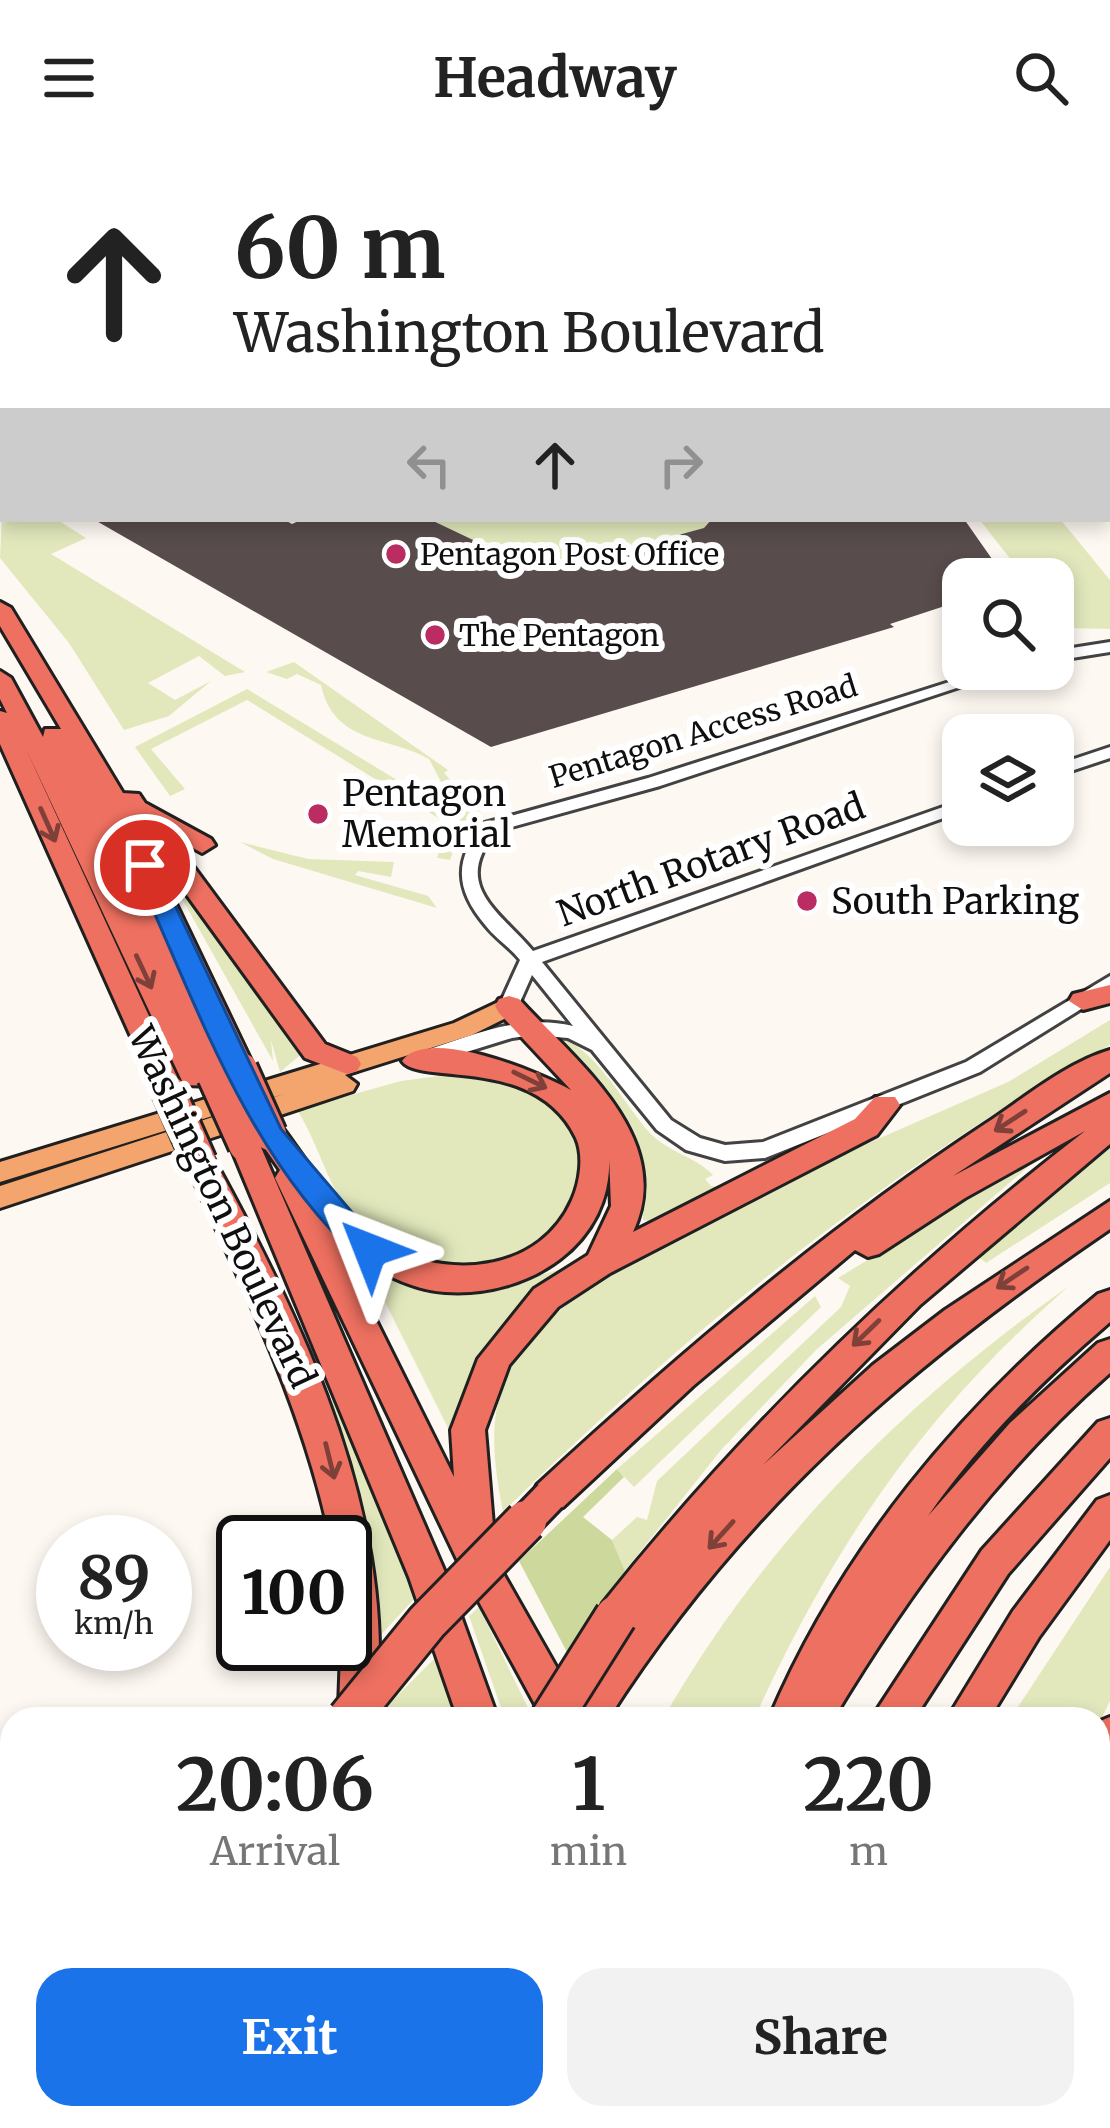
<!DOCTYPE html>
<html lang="en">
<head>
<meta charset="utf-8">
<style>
  :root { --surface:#fff; --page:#f2f2f2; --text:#222; --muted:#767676; --accent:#1a73e8 }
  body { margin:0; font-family:Merriweather,serif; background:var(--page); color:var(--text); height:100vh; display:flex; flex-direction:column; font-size:45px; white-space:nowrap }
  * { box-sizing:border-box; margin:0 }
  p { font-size:39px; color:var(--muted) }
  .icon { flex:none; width:66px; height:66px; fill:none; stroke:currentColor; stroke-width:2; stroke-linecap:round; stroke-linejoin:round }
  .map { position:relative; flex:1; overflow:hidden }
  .drawer { position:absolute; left:0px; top:1551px; width:1110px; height:423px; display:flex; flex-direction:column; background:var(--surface); border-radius:36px 36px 0 0; box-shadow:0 6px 18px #0003 }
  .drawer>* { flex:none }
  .banner { position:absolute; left:0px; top:0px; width:1110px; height:366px; box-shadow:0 6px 18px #0003; background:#fff; color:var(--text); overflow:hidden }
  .fabs { position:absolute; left:942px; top:402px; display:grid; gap:24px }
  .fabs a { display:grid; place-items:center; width:132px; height:132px; border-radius:24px; background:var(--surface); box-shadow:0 6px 18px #0003; font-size:60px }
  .speed { position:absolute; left:36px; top:1359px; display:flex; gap:24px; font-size:60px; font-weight:700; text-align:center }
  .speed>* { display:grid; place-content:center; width:156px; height:156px; border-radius:50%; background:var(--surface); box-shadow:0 6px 18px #0003; line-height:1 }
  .speed small { font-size:30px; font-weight:400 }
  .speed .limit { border:6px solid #111; border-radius:18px; background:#fff; color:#111 }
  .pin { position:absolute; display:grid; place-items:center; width:102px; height:102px; color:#fff; margin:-51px; border:6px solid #fff; border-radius:50%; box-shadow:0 3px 12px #0007 }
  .me { position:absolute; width:132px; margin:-66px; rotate:315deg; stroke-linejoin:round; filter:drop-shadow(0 0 9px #0008) }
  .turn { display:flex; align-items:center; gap:42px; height:252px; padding:0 36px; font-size:54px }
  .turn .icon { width:156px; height:156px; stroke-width:2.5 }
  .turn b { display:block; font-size:84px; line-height:102px }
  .lanes { display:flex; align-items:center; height:114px; padding:0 36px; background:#0003; justify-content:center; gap:60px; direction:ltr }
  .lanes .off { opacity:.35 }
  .eta { display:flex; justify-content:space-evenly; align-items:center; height:204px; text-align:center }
  .eta b { font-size:72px; font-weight:700; line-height:84px }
  .primary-button { display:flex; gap:24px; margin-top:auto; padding:24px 36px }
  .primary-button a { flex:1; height:138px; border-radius:36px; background:var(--accent); color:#fff; font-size:48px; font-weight:700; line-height:138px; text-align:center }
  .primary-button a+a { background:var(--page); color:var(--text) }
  header { display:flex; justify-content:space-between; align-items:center; height:156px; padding:0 36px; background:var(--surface); font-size:54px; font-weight:700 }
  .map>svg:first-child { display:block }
  .green { fill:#e2e8bc }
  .forest { fill:#ccd89c }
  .water { fill:#b8f2f4; stroke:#42c1c8; stroke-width:3 }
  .building { fill:#584c4c }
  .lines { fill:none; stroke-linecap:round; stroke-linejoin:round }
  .minor-casing { stroke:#424242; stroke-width:6 }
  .major-casing { stroke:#202020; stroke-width:6 }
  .highway-casing { stroke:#202020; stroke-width:6 }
  .minor { fill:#fff; fill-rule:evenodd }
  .major { fill:#f3a56d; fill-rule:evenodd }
  .highway { fill:#ee7060; fill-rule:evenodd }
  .highway-bridge-far1-casing { stroke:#202020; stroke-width:38; stroke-linecap:butt }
  .highway-bridge-casing { stroke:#202020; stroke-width:46; stroke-linecap:butt }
  .highway-bridge-far1 { stroke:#ee7060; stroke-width:32 }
  .highway-bridge { stroke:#ee7060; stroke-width:40 }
  .oneway { stroke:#7e4038 }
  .route { fill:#1a73e8; stroke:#114b97; stroke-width:3 }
  .poi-dot { fill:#bb2c63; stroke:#fff; stroke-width:4.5 }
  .labels { text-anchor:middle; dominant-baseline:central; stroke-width:12; stroke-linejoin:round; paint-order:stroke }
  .far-poi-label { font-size:30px; fill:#0f0f0f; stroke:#fff; text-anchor:start }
  .far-street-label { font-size:30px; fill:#0f0f0f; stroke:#fff }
  .poi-label { font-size:36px; fill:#0f0f0f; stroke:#fff; text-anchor:start }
  .street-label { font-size:36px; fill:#0f0f0f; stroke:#fff }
</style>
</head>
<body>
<header><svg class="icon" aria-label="menu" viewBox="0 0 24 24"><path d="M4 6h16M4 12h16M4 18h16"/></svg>Headway<svg class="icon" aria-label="search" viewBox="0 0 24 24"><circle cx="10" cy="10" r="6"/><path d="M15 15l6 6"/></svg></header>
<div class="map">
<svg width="1110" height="1972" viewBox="0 0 1110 1972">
  <rect width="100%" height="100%" fill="#fef8f2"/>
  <!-- green -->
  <path class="green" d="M 3,338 L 3,363 L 56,363 L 86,382 L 51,398 L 245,516 L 225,520 L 199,500 L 148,527 L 175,544 L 211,525 L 169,560 L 124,574 L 69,487 L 0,402 Z
    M 429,363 L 712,363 L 714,370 L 558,412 L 526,409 Z
    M 979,363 L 1060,363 L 1110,424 L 1110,473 L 1061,472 L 1053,461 L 1053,423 L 1026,423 Z
    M 294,506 L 448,614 L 444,617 L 480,655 L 470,659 L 475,664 L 459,679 L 450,704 L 437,702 L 448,668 L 247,544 L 151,593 L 185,633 L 170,640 L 135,591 L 247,533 L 430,644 L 449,641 L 429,603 C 390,580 334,589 321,529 L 297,518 L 287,523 L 266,516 Z
    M 240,686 L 308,703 L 394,706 L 391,721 L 358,715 L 355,719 L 428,740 L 437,752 L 273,703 Z
    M 158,700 L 304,896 L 280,916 L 271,884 L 273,905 Z
    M 1110,864 L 1110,889 C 884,1015 687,1175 503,1356 C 495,1314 488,1271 503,1229 C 538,1130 742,1043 834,995 L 839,1000 L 1008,926 Z
    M 554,880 C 593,887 624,948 649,976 C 667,996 695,1000 713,1019 L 705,1023 L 711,1030 L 723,1031 L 654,1066 L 643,1064 C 641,990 649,978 591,921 C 579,908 561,894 554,880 Z
    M 470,916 C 489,922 513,925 531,934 C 675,1003 504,1189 370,1079 C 330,1046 322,992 297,954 L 401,925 Z
    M 1110,992 L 1110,1027 L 986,1107 L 976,1099 Z
    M 1044,997 L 816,1194 L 721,1294 L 625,1415 L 612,1384 L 637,1361 L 647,1364 L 657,1325 L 841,1151 L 850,1130 L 838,1122 Z
    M 363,1102 L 444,1133 L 479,1136 L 562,1113 C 501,1158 474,1210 453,1282 Z
    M 1069,1130 C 922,1259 835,1386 754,1563 L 663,1563 C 764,1386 903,1247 1069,1130 Z
    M 815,1140 L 821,1151 L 634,1331 L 617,1313 Z
    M 334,1244 L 416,1441 L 377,1483 L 328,1247 Z
    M 1110,1411 L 1110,1545 L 1098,1570 L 1098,1563 L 1010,1563 Z
    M 479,1451 L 531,1558 L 528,1563 L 505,1563 L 469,1460 Z
    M 438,1499 L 458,1563 L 382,1563 L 382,1555 Z
    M 1110,1671 L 1110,1767 L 1098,1819 L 1098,1699 Z"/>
  <!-- forest -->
  <path class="forest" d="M 617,1313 L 624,1321 L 583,1361 L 612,1384 L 625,1415 L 568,1498 L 519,1405 Z"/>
  <!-- water -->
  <path class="water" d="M 428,0 L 973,0 L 441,3 Z"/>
  <!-- building -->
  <path class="building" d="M 93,363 L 283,363 L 292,368 L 303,363 L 429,363 L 526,409 L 558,412 L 704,372 L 712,363 L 964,363 L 1006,423 L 963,423 L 963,444 L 890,468 L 894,471 L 491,591 Z"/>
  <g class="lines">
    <!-- minor casing -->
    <g class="minor-casing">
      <path id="minor" d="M 1079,0 L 1110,0 L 1110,6 L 1107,3 Z
        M 1107,68 L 1110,69 L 1110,75 L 1107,74 Z
        M 1110,486 L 1110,496 L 1053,505 L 1053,495 Z
        M 990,513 L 1014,513 L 660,630 L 497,675 C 449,730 502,757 533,795 L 963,644 L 963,655 L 542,806 L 671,964 L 700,982 L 725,989 L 763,986 L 966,906 L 1110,820 L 1110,835 L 980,916 L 765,1002 L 725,1005 L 686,994 L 657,974 L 592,894 L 568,882 L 533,879 L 512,882 L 428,908 L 421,906 L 418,901 L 421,896 C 471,880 520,857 573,870 L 532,819 L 516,855 L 509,857 L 499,850 L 520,804 C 510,791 496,783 486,770 C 455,734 453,703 485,667 L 648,622 Z
        M 1110,591 L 1110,602 L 1053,621 L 1053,610 Z"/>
    </g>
    <!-- major casing -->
    <g class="major-casing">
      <path id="major" d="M 509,841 L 521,850 L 518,856 L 472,879 L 345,919 L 357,928 L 353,935 L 0,1052 L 0,1030 L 287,937 L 0,1026 L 0,1006 L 454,867 Z
        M 0,1602 L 12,1607 L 12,1643 L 0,1638 Z
        M 0,1658 L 12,1662 L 12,1700 L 0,1696 Z
        M 793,1962 L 850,1962 L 854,1972 L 797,1972 Z"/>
    </g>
    <!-- highway casing -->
    <g class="highway-casing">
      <path id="highway" d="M 3,76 L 3,86 L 0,87 L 0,77 Z
        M 1107,130 L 1110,131 L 1110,141 L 1107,140 Z
        M 1107,159 L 1110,160 L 1110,170 L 1107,169 Z
        M 0,446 L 11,452 L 123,637 L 139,638 L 145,647 L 211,683 L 215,689 L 202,697 L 170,679 L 325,888 L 357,901 L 361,908 L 357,915 L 347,918 L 305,902 L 142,677 L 255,913 L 241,923 L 231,920 L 186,825 L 228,920 L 214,930 L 184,929 L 25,591 L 184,936 L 179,943 L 159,943 L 0,588 L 0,555 L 7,557 L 0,543 L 0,515 L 11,522 L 43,581 L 45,573 L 61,573 L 0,470 Z
        M 1110,829 L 1110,847 L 1083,854 L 1069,845 L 1073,838 Z
        M 509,840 L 519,843 C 575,905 677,981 633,1076 L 855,963 L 875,941 L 895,941 L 900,949 L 877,979 L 610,1117 L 558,1151 L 509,1209 L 485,1274 L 496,1405 L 575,1544 L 619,1476 L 603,1473 L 597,1460 L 603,1447 C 745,1269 905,1114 1085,975 L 965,1042 L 879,1098 L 868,1101 L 855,1094 L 693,1230 L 563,1351 L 550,1356 L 537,1351 L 532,1340 L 537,1329 C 678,1199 824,1074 985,968 C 1023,943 1066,907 1110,894 L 1110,917 L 953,1020 L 1110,937 L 1110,988 L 920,1149 L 763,1309 L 873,1209 L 945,1154 L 1110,1045 L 1110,1073 C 907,1211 741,1354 608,1563 L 543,1563 L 465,1420 L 275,1022 L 280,1014 L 255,978 L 270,967 L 281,970 C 312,1011 343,1068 391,1092 C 454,1124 541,1114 572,1044 C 580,1026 584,1000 576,982 C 536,898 419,930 402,905 C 427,869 540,917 571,934 L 499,857 L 495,850 L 499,843 ZM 609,999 L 611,1050 L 588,1099 L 534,1133 L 478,1203 L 451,1274 L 454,1321 L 336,1084 C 363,1109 408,1134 445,1136 C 528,1142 614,1088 609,999 Z
        M 245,978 L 260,989 L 447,1421 L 498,1563 L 458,1563 L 409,1421 L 230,989 Z
        M 200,995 L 211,998 C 294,1148 380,1325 379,1500 C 379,1521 382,1543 374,1563 L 344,1563 L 339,1551 L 345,1386 L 331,1386 C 303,1251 243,1130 185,1006 L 189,998 Z
        M 1110,1134 L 1110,1166 C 1042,1224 979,1287 928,1360 L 1010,1267 L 1098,1187 L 1110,1183 L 1110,1217 C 997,1316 910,1435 833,1563 L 769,1563 C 840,1395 959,1253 1098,1138 Z
        M 1110,1262 L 1110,1302 L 1008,1418 L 914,1563 L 871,1563 L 982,1394 L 1098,1266 Z
        M 1110,1339 L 1110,1384 L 1039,1481 L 989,1563 L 947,1563 L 1013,1455 L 1097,1344 Z
        M 1110,1561 L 1110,1622 L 1098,1627 L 1098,1566 Z
        M 1110,1823 L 1110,1919 L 1098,1924 L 1098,1828 Z
        M 1098,1944 L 1108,1962 L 1106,1972 L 1060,1972 L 1062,1962 L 1098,1962 Z
        M 145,1962 L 191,1962 L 188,1972 L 142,1972 Z
        M 278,1962 L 324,1962 L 322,1972 L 276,1972 Z
        M 387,1962 L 433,1962 L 431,1972 L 385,1972 Z
        M 491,1962 L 537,1962 L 536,1972 L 490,1972 Z
        M 612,1962 L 658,1962 L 654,1972 L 608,1972 Z
        M 844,1962 L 890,1962 L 890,1972 L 844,1972 Z
        M 908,1962 L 955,1962 L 951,1972 L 904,1972 Z"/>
    </g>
    <!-- minor -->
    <use href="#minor" class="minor"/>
    <!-- major -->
    <use href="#major" class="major"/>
    <!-- highway -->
    <use href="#highway" class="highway"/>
    <!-- highway-bridge-far1 casing -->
    <g class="highway-bridge-far1-casing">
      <path id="highway-bridge-far1" d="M 241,913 L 270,978
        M 214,920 L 245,989
        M 169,936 L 200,1006
        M 523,1368 L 550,1340"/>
    </g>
    <!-- highway-bridge casing -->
    <g class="highway-bridge-casing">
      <path id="highway-bridge" d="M 348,1563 L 427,1466 L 526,1365
        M 551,1563 L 616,1460
        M 720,1972 L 723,1962"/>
    </g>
    <!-- highway-bridge-far1 -->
    <use href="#highway-bridge-far1" class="highway-bridge-far1"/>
    <!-- highway-bridge -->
    <use href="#highway-bridge" class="highway-bridge"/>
  </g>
  <!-- one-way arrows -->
  <defs><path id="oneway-shaft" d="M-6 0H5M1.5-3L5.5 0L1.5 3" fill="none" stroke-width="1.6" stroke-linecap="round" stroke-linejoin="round" transform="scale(3)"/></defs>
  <g class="oneway">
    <use href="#oneway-shaft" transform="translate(48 669) rotate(66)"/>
    <use href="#oneway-shaft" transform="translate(144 816) rotate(65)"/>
    <use href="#oneway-shaft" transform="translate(530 924) rotate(26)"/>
    <use href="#oneway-shaft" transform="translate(1010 965) rotate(147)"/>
    <use href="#oneway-shaft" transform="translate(1012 1122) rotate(146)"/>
    <use href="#oneway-shaft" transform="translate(866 1177) rotate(136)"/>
    <use href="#oneway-shaft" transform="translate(330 1305) rotate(76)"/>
    <use href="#oneway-shaft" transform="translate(721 1379) rotate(132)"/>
  </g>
  <!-- route -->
  <path class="route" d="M 145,702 L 156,709 L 281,973 L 384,1094 L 380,1102 L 359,1102 C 245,998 196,846 133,709 Z"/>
  <!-- markers -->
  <g class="poi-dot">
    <circle cx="396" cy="398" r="12"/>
    <circle cx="435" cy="479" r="12"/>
    <circle cx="318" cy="658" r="12"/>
    <circle cx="807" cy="745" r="12"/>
  </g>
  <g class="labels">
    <!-- far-poi labels -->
    <g class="far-poi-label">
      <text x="420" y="398">Pentagon Post Office</text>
      <text x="459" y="479">The Pentagon</text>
    </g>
    <!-- far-street labels -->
    <g class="far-street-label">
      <text transform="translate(703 575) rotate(-17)">Pentagon Access Road</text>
    </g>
    <!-- poi labels -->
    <g class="poi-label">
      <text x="342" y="637">Pentagon<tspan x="342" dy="41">Memorial</tspan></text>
      <text x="831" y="745">South Parking</text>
    </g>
    <!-- street labels -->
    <g class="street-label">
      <text transform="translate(711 704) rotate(-20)">North Rotary Road</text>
      <text transform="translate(222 1051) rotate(65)">Washington Boulevard</text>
    </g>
  </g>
</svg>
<div class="fabs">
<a><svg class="icon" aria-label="search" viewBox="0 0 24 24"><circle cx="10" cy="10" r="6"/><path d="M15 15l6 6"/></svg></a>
<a><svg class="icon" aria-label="layers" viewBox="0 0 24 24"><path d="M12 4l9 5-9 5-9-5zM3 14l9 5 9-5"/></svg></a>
</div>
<div class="speed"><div>89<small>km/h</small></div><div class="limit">100</div></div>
<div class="pin" style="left:145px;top:709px;background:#d93025"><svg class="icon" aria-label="arrive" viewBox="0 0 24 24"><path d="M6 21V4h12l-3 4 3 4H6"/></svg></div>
<svg class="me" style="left:370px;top:1094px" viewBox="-20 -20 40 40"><path d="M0-17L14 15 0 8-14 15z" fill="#1a73e8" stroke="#fff" stroke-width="4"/></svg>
<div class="banner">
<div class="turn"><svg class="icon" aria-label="ahead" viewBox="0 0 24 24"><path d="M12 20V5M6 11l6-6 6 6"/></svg><div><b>60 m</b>Washington Boulevard</div></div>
<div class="lanes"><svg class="icon off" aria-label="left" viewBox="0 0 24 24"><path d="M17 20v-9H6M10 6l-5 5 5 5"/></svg><svg class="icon" aria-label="ahead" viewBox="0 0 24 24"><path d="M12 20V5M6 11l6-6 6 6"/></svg><svg class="icon off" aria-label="right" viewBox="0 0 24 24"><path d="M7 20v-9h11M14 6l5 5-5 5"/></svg></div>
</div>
<section class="drawer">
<div class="eta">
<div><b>20:06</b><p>Arrival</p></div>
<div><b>1</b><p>min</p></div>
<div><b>220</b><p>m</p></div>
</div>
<div class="primary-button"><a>Exit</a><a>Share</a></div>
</section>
</div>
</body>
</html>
